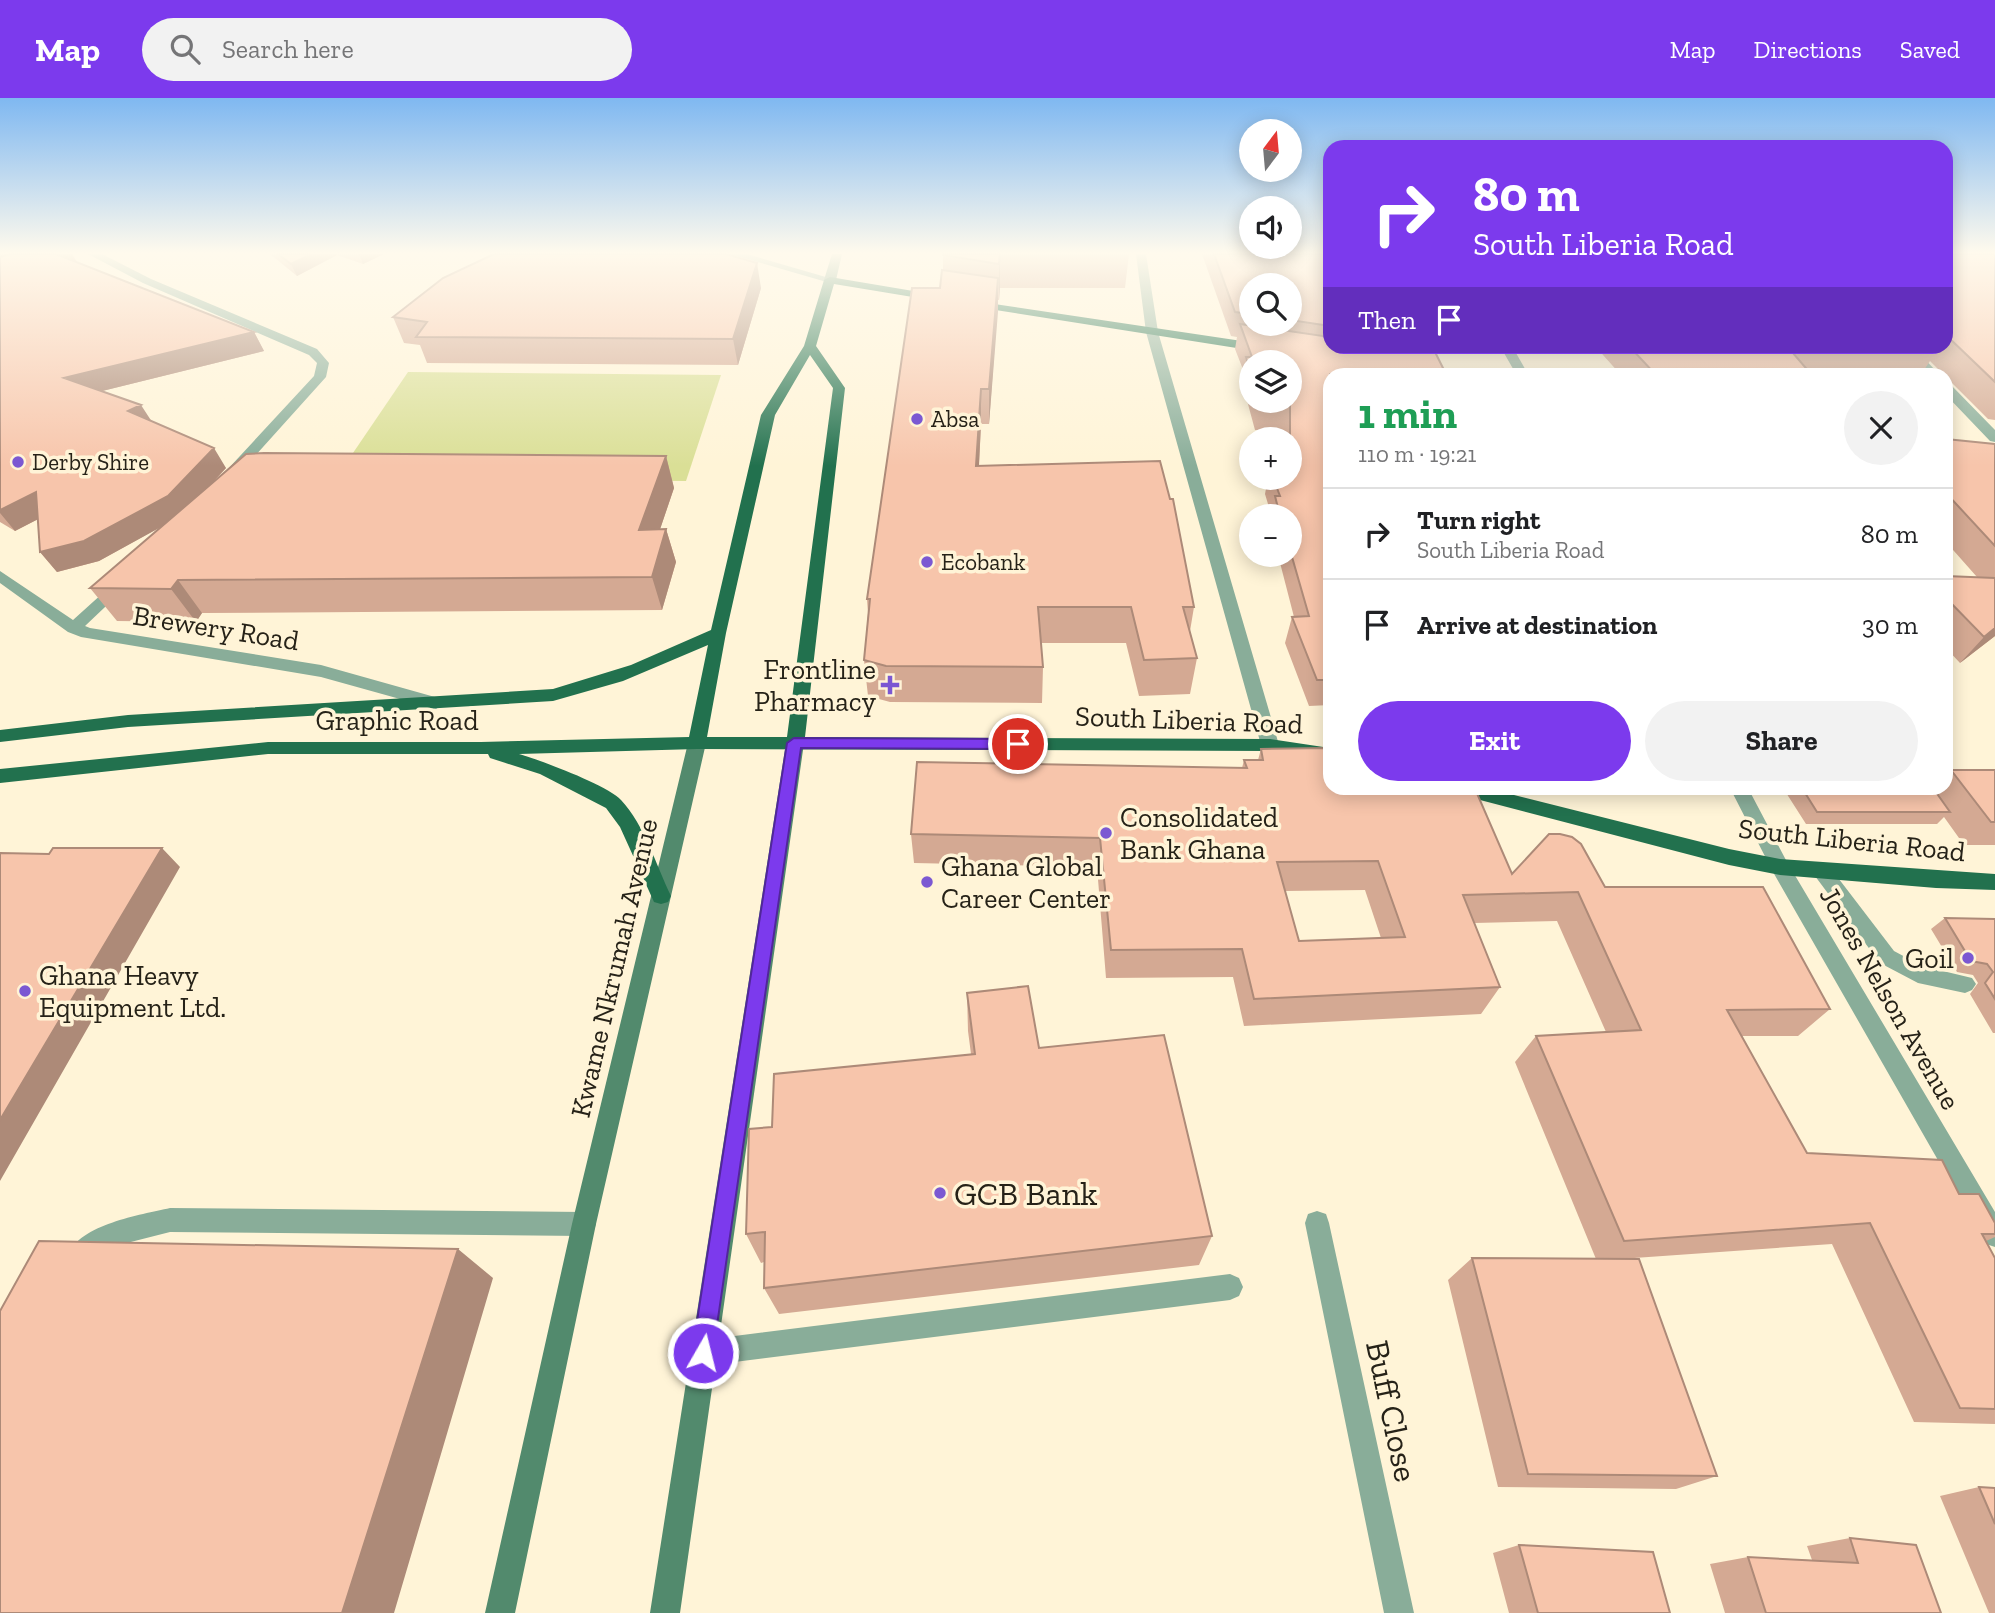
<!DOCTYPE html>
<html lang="en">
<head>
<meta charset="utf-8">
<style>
  :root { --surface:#fff; --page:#f2f2f2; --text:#202124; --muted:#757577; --line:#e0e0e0; --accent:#7c3aed }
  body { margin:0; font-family:"Zilla Slab",serif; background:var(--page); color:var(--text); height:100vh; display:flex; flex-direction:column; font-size:26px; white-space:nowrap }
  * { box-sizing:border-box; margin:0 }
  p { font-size:23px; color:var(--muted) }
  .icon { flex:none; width:38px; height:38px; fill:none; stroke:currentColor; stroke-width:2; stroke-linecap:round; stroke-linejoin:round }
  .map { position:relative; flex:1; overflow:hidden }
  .sheet { position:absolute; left:1323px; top:270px; width:630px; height:427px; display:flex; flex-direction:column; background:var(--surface); border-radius:21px; box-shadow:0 4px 18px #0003 }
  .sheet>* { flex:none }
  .guide { position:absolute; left:1323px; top:42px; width:630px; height:214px; border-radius:21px; box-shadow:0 4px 18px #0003; background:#7c3aed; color:#fff; overflow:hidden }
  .needle { width:46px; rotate:16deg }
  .tools { position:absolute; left:1239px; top:21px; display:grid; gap:14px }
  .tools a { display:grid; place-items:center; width:63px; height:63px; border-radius:50%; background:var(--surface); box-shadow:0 4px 18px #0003; font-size:35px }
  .pin { position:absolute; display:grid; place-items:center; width:60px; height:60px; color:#fff; margin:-30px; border:4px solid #fff; border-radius:50%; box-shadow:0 2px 7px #0007 }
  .me { position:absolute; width:77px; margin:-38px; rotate:8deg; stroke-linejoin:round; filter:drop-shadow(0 0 5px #0008) }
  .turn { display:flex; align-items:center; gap:24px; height:147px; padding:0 35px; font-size:32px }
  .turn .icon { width:91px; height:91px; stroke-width:2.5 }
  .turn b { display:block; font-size:49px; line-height:60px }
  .then { display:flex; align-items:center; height:66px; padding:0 35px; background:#0003; gap:14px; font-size:26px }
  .round { display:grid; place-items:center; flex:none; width:74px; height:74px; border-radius:37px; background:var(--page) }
  .headline { display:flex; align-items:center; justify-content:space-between; height:119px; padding:0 35px }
  h1 { font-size:42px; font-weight:700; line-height:52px; color:#1e9e55 }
  .primary-button { display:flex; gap:14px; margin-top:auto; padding:14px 35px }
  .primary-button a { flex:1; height:80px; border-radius:42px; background:var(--accent); color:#fff; font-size:28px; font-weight:700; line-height:80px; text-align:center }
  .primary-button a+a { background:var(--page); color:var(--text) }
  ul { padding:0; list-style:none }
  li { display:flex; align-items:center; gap:21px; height:91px; padding:0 35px; border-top:2px solid var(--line) }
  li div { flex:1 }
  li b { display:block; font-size:26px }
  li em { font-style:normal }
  header { display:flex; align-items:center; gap:42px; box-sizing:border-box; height:98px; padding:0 35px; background:var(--accent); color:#fff }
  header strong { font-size:33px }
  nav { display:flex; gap:38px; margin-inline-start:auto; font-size:24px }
  .search { width:490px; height:63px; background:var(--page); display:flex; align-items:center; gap:18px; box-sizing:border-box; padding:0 24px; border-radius:38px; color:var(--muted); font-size:26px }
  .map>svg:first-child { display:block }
  .green { fill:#dadf96 }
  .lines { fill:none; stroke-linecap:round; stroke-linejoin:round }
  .service { fill:#89ad99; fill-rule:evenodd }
  .minor { fill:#89ad99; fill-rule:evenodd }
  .tertiary { fill:#89ad99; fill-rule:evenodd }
  .secondary { fill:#528a6d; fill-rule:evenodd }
  .primary { fill:#22714e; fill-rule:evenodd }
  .wall { fill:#d4a993; fill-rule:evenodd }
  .shaded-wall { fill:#ad8a78 }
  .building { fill:#f7c5ab; stroke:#ad8a78; stroke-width:2; fill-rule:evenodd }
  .route { fill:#7c3aed; stroke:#51269a; stroke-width:2 }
  .poi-dot { fill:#7b58d2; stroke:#fff4d7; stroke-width:2.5 }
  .labels { text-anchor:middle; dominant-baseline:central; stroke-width:7; stroke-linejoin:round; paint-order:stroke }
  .far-poi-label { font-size:23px; fill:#262218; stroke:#fff4d7; text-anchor:start }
  .street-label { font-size:28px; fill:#262218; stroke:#fff4d7 }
  .poi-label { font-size:28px; fill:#262218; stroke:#fff4d7; text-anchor:start }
  .near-poi-label { font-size:33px; fill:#262218; stroke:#fff4d7; text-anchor:start }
  .near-street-label { font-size:33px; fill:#262218; stroke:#fff4d7 }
</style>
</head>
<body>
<header>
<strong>Map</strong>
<div class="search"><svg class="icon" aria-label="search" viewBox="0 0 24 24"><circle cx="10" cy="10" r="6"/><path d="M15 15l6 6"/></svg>Search here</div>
<nav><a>Map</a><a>Directions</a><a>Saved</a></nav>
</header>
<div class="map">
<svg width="1995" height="1515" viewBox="0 0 1995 1515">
  <rect width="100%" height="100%" fill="#fff4d7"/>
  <!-- green -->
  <path class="green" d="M 408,274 L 721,277 L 686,383 L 336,380 Z"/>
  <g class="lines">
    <!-- service -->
    <path class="service" d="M 1822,765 L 1829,768 L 1894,853 L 1922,868 L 1972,880 L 1976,886 L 1972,892 L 1965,895 L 1918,885 L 1880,865 L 1815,778 L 1812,773 L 1815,768 Z
      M 170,1110 L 584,1114 L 593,1117 L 596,1126 L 593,1135 L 584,1138 L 170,1134 L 115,1148 L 79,1170 L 70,1167 L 67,1158 C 80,1126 140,1117 170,1110 Z
      M 1230,1176 L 1239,1180 L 1243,1189 L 1239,1198 L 1230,1202 L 703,1268 L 694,1264 L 690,1255 L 694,1246 L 703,1242 Z"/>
    <!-- minor -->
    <path class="minor" d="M 88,156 L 102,156 L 151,181 L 317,251 L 329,265 L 326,279 L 237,378 L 227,378 L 227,372 L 314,278 L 317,265 L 309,257 L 143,185 Z
      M 1136,156 L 1146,156 L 1158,234 L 1279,647 L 1276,652 L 1264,652 L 1261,647 L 1146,234 Z
      M 1500,248 L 1512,248 L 1528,276 L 1516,276 Z
      M 1899,248 L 1912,248 L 1939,276 L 1926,276 Z
      M 1946,286 L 1951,287 L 1995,332 L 1995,344 L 1990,343 L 1946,297 Z
      M 0,473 L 73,522 L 114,485 L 124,485 L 127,488 L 124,491 L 85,528 L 90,530 L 321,567 L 442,601 L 445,605 L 436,611 L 321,579 L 81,539 L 68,534 L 0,485 Z
      M 1730,690 L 1748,690 L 1787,764 L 1995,1114 L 1995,1149 L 1986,1146 L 1773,774 Z
      M 1317,1113 L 1326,1116 L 1329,1125 L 1414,1515 L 1384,1515 L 1305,1125 L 1308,1116 Z"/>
    <!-- tertiary -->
    <path class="tertiary" d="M 730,156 L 747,156 L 836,182 L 830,185 Z"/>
    <!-- secondary -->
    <path class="secondary" d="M 832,156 L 842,156 L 836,182 L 830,185 L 824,182 Z
      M 697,639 L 703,640 L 706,645 L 596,1126 L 515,1515 L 485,1515 L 572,1126 L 688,645 L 691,640 Z
      M 795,639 L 801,640 L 804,645 L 680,1515 L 650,1515 L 786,645 L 789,640 Z"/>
    <!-- primary -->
    <path class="primary" d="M 830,179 L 937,197 L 943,200 L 937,203 L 834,186 L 816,248 L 845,290 L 805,639 L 1270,641 L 1330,650 L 1330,664 L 1270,653 L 697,651 L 519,656 C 540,662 607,687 621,702 C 645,728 656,767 671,798 L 668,804 L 661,806 L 654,804 L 620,729 L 606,710 L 540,676 L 490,660 L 488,656 L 268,656 L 0,685 L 0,671 L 268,644 L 481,644 L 689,639 L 708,547 L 623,583 L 553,603 L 128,629 L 0,644 L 0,632 L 128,617 L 553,591 L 631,567 L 711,532 L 761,317 L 804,248 L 824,182 ZM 810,257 L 833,290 L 787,639 L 707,639 L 726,535 L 775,317 Z
      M 974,203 L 1262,246 L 1268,250 L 1262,254 L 970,208 L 968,206 Z
      M 1452,690 L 1486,690 L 1729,751 L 1780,761 L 1995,776 L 1995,792 L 1936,790 L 1780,777 L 1729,767 L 1461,697 L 1455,695 Z"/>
  </g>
  <!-- wall -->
  <path class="wall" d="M 0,156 L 72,156 L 77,164 L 254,234 L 264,253 L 102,293 L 226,370 L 209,388 L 666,358 L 674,390 L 660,431 L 666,431 L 676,464 L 662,512 L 202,515 L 196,524 L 117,523 L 90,490 L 162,428 L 99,463 L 57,474 L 40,454 L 38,421 L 15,433 L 0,424 Z
    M 270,156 L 384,156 L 363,166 L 337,157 L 297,178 Z
    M 943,156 L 1129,156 L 1125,190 L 1000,190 L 999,202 L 998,202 L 989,326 L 981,326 L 979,368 L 1194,509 L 1190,533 L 1197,560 L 1190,596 L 1139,598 L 1126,545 L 1041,545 L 1043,569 L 1042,605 L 890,604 L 868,598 L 864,562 L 868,515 L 867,501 L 940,190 L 943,172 Z
    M 1202,156 L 1330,156 L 1330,248 L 1429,248 L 1427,253 L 1330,276 L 1330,607 L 1309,608 L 1285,545 L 1292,519 L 1294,519 L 1278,457 L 1290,457 L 1290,418 L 1270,418 L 1271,416 L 1265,396 L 1268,380 L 1290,380 L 1290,341 L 1284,341 L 1284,332 L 1255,332 L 1242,284 L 1244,274 L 1235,251 L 1237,239 L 1231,238 ZM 1251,187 L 1290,187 L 1290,226 L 1251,226 ZM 1251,264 L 1290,303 L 1251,303 Z
    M 1946,156 L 1995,156 L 1995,322 L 1988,321 L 1946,279 L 1946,276 L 1943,276 L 1930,263 L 1922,275 L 1805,270 L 1811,276 L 1620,276 L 1595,248 L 1946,248 Z
    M 761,190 L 738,267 L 427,265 L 420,247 L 404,245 L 393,219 Z
    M 1946,341 L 1995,346 L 1995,538 L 1960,565 L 1946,550 L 1946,478 L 1977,479 L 1946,444 Z
    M 1261,651 L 1330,690 L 1427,695 L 1512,776 L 1605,789 L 1830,911 L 1798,938 L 1742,938 L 1807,1055 L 1959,1096 L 1995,1125 L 1995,1139 L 1986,1143 L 1995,1160 L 1995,1326 L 1914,1324 L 1832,1146 L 1620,1161 L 1717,1378 L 1676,1391 L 1498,1389 L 1448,1182 L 1472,1160 L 1596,1161 L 1515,964 L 1536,938 L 1606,934 L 1557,823 L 1474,825 L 1500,889 L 1481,916 L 1244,928 L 1233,879 L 1106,880 L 1097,769 L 914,765 L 911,736 L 1242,670 L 1244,662 L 1258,662 ZM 1365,792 L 1381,840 L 1299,843 L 1285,793 Z
    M 1951,672 L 1995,672 L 1995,747 L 1964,747 L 1944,719 L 1937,726 L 1806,726 L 1783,690 L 1946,690 L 1946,677 Z
    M 1945,820 L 1995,821 L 1995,935 L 1993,935 L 1970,896 L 1978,885 L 1973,877 L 1957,874 L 1931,831 Z
    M 967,895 L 1039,950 L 1212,1138 L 1199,1167 L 779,1216 L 764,1190 L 764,1164 L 761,1165 L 746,1136 L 772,1029 L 971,956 L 968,933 Z
    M 1979,1389 L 1995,1390 L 1995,1515 L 1989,1515 L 1940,1398 Z
    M 1850,1440 L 1941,1515 L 1725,1515 L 1710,1466 L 1748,1459 L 1812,1462 L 1807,1448 Z
    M 1519,1447 L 1670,1515 L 1509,1515 L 1493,1455 Z"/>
  <!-- shaded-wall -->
  <path class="shaded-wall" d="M 55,156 L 72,156 L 79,168 Z
    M 311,156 L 337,156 L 337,157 L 297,178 L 291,166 Z
    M 359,156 L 384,156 L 363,166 Z
    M 1000,156 L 1000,190 L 999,202 L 999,166 Z
    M 757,165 L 761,190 L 738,267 L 733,241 Z
    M 998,180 L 998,214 L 989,326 L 989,291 Z
    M 254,234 L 264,253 L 78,299 L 64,280 Z
    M 981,291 L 981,326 L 977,404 L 976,368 Z
    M 141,307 L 154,327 L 128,313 Z
    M 214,350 L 226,370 L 181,418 L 99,463 L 57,474 L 40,454 Z
    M 666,358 L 674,390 L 649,464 L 639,432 Z
    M 36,394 L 52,414 L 15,433 L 0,415 L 0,412 Z
    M 666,431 L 676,464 L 662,512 L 652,479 Z
    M 178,482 L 202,515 L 196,524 L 171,491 Z
    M 1995,530 L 1995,538 L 1960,565 L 1984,539 Z
    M 162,750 L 180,769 L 0,1083 L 0,1022 Z
    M 458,1151 L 493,1180 L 394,1515 L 342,1515 Z"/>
  <!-- building -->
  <path class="building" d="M 10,156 L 56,156 L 254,234 L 64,280 L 141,307 L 128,313 L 214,350 L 168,398 L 84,443 L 40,454 L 36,394 L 0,412 L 0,159 Z
    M 278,156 L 311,156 L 291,166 Z
    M 494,156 L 726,156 L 757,165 L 733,241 L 416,239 L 427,224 L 393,219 L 443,180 Z
    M 943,156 L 1000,156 L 999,166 L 943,157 Z
    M 1214,156 L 1330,156 L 1330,228 L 1290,222 L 1290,187 L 1251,187 L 1251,216 L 1235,214 Z
    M 1946,156 L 1995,156 L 1995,284 L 1946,237 Z
    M 942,172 L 998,180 L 989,291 L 981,291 L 976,368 L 1160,363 L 1170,401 L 1173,401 L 1194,509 L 1183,509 L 1197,560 L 1144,562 L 1131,509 L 1038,509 L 1043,569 L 886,568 L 864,562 L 870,501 L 867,501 L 912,190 L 940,190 Z
    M 1240,226 L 1330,239 L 1330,248 L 1398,248 L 1435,254 L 1446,276 L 1330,276 L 1330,582 L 1317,582 L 1292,519 L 1309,518 L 1290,452 L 1290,418 L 1280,418 L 1275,398 L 1280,398 L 1273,380 L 1290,380 L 1290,307 L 1260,306 L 1259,303 L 1290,303 L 1290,264 L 1251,264 L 1251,276 L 1246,259 L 1252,259 Z
    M 1629,248 L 1787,248 L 1811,276 L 1655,276 Z
    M 1899,248 L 1937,248 L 1939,250 Z
    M 1946,341 L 1995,346 L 1995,448 L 1946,395 Z
    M 264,355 L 666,358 L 639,432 L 666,431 L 652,479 L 178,482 L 171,491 L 90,490 L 246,356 Z
    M 1946,478 L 1995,480 L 1995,530 L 1984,539 L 1946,500 Z
    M 1330,650 L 1330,690 L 1364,690 L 1365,692 L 1424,690 L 1427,695 L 1476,693 L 1512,776 L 1549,736 L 1560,736 L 1572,739 L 1581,746 L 1605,789 L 1763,789 L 1830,911 L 1727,912 L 1807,1055 L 1942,1062 L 1959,1096 L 1979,1096 L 1995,1125 L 1995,1136 L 1982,1136 L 1995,1160 L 1995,1311 L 1960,1310 L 1870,1125 L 1624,1143 L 1536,938 L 1641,932 L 1578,794 L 1463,797 L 1500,889 L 1254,901 L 1242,851 L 1111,852 L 1100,740 L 911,736 L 917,664 L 1247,670 L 1244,662 L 1263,662 L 1261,651 ZM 1378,763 L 1405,839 L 1299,843 L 1277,764 Z
    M 1951,672 L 1995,672 L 1995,724 L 1991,724 Z
    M 1802,690 L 1933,690 L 1950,714 L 1817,714 Z
    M 53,750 L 162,750 L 0,1022 L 0,755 L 49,756 Z
    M 1945,820 L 1995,821 L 1995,901 L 1985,885 L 1993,874 L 1987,866 L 1971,863 Z
    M 1028,888 L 1039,950 L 1164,937 L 1212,1138 L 764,1190 L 765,1134 L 746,1136 L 749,1031 L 772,1029 L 774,976 L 975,956 L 967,895 Z
    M 39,1143 L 458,1151 L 342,1515 L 0,1515 L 0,1213 Z
    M 1472,1160 L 1639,1161 L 1717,1378 L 1528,1376 Z
    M 1979,1389 L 1995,1390 L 1995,1426 Z
    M 1850,1440 L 1916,1447 L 1941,1515 L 1766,1515 L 1748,1459 L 1858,1465 Z
    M 1519,1447 L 1653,1454 L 1670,1515 L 1538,1515 Z"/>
  <!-- sky -->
  <linearGradient id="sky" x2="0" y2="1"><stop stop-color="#7fb8f1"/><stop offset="0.42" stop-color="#fffaed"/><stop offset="1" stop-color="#fffaed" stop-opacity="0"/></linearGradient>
  <rect width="1995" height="368" fill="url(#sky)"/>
  <!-- route -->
  <path class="route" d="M 794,640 L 1018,641 L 1026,646 L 1018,651 L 801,650 L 713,1255 L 710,1263 L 703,1266 L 695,1263 L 692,1255 L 787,645 Z"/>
  <!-- markers -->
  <g class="poi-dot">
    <circle cx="917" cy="321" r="7"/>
    <circle cx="18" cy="364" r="7"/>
    <circle cx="927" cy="464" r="7"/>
    <path d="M886.5 576.5h7v7h7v7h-7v7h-7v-7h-7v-7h7z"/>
    <circle cx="1106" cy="735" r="7"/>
    <circle cx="927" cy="784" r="7"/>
    <circle cx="1968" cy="860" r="7"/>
    <circle cx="25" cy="893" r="7"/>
    <circle cx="940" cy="1095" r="7"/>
  </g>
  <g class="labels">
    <!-- far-poi labels -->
    <g class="far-poi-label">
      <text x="931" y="321">Absa</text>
      <text x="32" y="364">Derby Shire</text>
      <text x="941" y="464">Ecobank</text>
    </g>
    <!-- street labels -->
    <g class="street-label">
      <text transform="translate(216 530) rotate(9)">Brewery Road</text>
      <text x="397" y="622">Graphic Road</text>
      <text transform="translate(1189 622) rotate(2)">South Liberia Road</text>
      <text transform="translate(1852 742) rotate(6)">South Liberia Road</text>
      <text transform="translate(614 870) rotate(-77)">Kwame Nkrumah Avenue</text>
      <text transform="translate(1890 900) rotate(60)">Jones Nelson Avenue</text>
    </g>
    <!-- poi labels -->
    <g class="poi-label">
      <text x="876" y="571" text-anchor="end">Frontline<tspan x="876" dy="32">Pharmacy</tspan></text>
      <text x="1120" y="719">Consolidated<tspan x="1120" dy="32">Bank Ghana</tspan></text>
      <text x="941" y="768">Ghana Global<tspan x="941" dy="32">Career Center</tspan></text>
      <text x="1954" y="860" text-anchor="end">Goil</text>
      <text x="39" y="877">Ghana Heavy<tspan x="39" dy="32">Equipment Ltd.</tspan></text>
    </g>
    <!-- near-poi labels -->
    <g class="near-poi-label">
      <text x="954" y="1095">GCB Bank</text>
    </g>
    <!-- near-street labels -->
    <g class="near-street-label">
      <text transform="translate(1392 1313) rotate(78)">Buff Close</text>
    </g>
  </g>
</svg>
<div class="tools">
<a><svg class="needle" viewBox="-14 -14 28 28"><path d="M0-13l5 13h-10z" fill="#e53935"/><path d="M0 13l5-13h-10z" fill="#757577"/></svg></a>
<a><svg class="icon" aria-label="sound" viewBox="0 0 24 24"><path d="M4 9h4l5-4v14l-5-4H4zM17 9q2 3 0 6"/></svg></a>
<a><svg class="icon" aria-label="search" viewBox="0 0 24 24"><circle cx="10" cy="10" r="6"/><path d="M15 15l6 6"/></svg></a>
<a><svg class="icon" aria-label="layers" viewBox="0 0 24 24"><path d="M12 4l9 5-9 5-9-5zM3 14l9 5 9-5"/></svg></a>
<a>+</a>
<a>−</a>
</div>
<div class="pin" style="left:1018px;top:646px;background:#d93025"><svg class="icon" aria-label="arrive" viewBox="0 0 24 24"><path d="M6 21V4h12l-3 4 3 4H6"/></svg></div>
<svg class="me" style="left:703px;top:1255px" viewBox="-20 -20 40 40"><circle r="17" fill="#7c3aed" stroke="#fff" stroke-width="3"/><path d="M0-11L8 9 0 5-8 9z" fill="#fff"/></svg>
<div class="guide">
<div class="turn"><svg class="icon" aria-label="right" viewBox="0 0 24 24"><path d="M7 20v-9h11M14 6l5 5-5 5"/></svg><div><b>80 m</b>South Liberia Road</div></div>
<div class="then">Then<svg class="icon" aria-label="arrive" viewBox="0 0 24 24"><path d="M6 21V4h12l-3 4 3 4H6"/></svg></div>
</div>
<section class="sheet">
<div class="headline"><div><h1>1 min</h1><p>110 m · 19:21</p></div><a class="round"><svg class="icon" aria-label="close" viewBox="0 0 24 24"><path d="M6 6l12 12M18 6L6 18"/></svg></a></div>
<ul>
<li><svg class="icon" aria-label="right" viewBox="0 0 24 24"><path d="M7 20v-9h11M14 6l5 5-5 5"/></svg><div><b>Turn right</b><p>South Liberia Road</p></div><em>80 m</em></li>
<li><svg class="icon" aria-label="arrive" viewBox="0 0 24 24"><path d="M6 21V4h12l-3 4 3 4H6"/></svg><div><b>Arrive at destination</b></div><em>30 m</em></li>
</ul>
<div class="primary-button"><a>Exit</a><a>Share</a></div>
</section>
</div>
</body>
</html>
